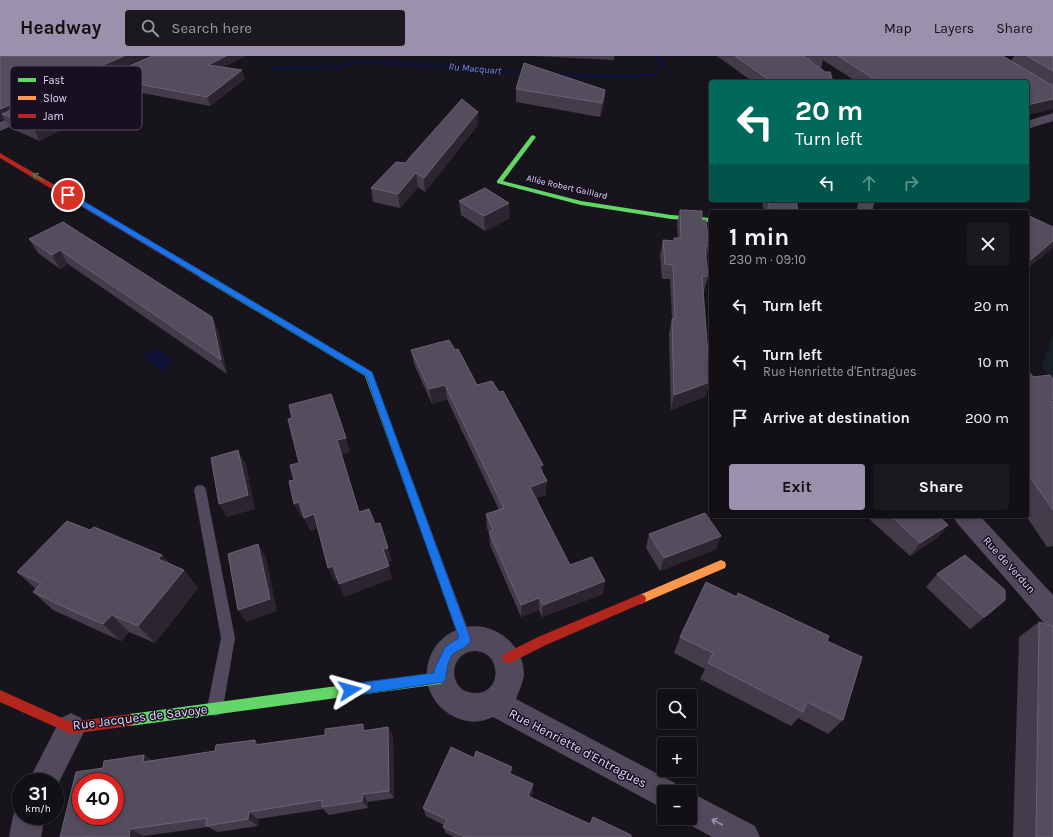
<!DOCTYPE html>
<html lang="en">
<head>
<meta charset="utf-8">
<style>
  :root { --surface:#120f15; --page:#1b181e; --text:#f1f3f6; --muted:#9c9ca0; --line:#312f34; --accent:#9c91ac }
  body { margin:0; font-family:Karla,sans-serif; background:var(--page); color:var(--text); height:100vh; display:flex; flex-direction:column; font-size:15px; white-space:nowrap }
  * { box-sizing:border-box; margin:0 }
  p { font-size:13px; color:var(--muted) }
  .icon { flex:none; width:22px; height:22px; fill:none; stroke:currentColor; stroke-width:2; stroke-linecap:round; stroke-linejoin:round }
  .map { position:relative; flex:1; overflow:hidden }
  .details { position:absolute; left:709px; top:154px; width:320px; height:308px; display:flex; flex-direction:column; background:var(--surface); border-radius:4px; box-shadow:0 2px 6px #0003,0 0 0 1px var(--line) }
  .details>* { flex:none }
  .guide { position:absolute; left:709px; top:24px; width:320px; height:122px; border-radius:4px; box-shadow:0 2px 6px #0003,0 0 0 1px var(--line); background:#00695c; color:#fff; overflow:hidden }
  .controls { position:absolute; left:657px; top:633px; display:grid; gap:8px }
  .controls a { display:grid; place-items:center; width:40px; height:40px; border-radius:4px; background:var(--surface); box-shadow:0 2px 6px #0003,0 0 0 1px var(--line); font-size:20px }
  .speed { position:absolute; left:12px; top:717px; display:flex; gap:8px; font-size:20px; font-weight:700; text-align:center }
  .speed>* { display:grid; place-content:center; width:52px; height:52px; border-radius:50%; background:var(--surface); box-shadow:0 2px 6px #0003,0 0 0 1px var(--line); line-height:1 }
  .speed small { font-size:10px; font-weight:400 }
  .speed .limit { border:6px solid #d22; background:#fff; color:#111 }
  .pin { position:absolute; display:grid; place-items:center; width:34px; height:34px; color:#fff; margin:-17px; border:2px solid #fff; border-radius:50%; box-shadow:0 1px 4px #0007 }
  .me { position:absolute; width:44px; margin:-22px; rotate:82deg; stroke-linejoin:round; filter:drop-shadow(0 0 3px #0008) }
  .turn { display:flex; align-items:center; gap:14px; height:84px; padding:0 20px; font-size:18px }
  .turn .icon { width:52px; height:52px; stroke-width:2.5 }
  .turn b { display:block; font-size:28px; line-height:34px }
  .lanes { display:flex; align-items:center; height:38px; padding:0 20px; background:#0003; justify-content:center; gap:20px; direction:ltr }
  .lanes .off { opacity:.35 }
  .round { display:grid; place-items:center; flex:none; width:42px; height:42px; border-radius:4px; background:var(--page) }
  .headline { display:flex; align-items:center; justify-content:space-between; height:68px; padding:0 20px }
  h1 { font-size:24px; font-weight:700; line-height:30px }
  .cta { display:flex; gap:8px; margin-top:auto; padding:8px 20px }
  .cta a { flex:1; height:46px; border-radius:4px; background:var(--accent); color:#111; font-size:16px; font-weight:700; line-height:46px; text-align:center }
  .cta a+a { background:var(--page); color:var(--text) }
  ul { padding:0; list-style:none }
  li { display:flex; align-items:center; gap:12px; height:56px; padding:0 20px }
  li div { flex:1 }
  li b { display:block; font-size:15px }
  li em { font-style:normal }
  header { display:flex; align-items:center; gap:24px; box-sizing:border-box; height:56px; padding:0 20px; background:var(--accent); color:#111 }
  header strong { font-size:19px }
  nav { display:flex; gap:22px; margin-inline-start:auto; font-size:14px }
  .search { width:280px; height:36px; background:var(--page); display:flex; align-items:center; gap:10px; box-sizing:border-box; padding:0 14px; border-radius:4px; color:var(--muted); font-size:15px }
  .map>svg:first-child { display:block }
  .green { fill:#152127 }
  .water { fill:#101236 }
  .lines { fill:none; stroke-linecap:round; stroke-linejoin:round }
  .stream { fill:#101236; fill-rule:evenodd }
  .lane { fill:#504a5c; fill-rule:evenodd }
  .street { fill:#504a5c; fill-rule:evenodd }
  .fast { fill:#63d668; fill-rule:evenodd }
  .slow { fill:#ff974d; fill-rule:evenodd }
  .jam { fill:#b3261e; fill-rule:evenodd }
  .wall { fill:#433c4b }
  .shaded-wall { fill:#2b2530 }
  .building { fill:#544d5e; stroke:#6b6276; fill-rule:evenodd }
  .oneway { stroke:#417d48 }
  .oneway2 { stroke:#9a8fab }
  .route { fill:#1a73e8; stroke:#114b97 }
  .labels { text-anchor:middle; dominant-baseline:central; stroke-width:3; stroke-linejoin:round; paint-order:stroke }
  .far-street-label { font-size:9px; fill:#e3d4fa; stroke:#171020 }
  .far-water-label { font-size:10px; font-style:italic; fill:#6f8eed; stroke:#171020 }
  .street-label { font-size:11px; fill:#e3d4fa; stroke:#171020 }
  .near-street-label { font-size:13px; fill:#e3d4fa; stroke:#171020 }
  .key { fill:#171020; stroke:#544b61; stroke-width:1 }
  .key-label { font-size:11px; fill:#e3d4fa }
</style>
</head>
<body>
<header>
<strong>Headway</strong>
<div class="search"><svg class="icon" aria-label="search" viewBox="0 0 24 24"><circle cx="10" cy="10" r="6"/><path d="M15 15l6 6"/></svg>Search here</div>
<nav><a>Map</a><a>Layers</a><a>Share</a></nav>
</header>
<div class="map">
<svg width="1053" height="781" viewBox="0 0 1053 781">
  <rect width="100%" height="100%" fill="#18141c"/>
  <!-- green -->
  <path class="green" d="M 1053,279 L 1053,325 L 1042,310 Z"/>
  <!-- water -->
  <path class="water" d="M 156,292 L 175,306 L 161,315 L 142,301 Z"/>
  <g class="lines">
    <!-- stream -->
    <path class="stream" d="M 655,0 L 659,0 L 666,10 L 655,20 L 626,22 L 548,21 L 545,19 L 548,17 L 626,18 L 654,17 L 660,10 Z
      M 352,4 L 382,4 L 531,16 L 534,18 L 531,20 L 382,8 L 353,8 L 338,13 L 273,14 L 270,12 L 273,10 L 337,9 Z"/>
    <!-- lane -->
    <path class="lane" d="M 200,429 L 204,430 L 206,434 L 235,582 L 223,652 L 221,658 L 215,660 L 209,658 L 207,652 L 221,582 L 194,434 L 196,430 Z"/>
    <!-- street -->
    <path class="street" d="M 103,21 L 108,22 L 109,25 L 108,28 L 0,75 L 0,66 Z
      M 1053,57 L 1053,65 L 1027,73 L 1027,65 Z
      M 859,144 L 875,144 L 872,156 L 856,156 Z
      M 953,460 L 980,460 L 1053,539 L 1053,570 L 1044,567 L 957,467 Z
      M 475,570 C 501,571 524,592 524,619 C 523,627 519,635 516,643 L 675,727 L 679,736 L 664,736 L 664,753 L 493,661 C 480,667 470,667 457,662 C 408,641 422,572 475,570 ZM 475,595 C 503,596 502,639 474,637 C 447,636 448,596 475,595 Z
      M 71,657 L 81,662 L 86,672 L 55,734 L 55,726 L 28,726 L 61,662 Z
      M 690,736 L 755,770 L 760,781 L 712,781 L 679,763 L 690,762 Z
      M 21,748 L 21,760 L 45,760 L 41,781 L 9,781 L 13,760 L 18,749 Z"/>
    <!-- fast -->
    <path class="fast" d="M 533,79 L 536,81 L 503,125 L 581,145 L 671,159 L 711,162 L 711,166 L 671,163 L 581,149 L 497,127 L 497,125 L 531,80 Z
      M 199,217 L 205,217 L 372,316 L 434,483 L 433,486 L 429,487 L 425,486 L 424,483 L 365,320 L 199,221 Z
      M 440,616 L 444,618 L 446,622 L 444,626 L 440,628 L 130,670 L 126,668 L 124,664 L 126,660 L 130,658 Z"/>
    <!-- slow -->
    <path class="slow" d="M 721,504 L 725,506 L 726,509 L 725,512 L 645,546 L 641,548 L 637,546 L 636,543 L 637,540 Z"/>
    <!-- jam -->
    <path class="jam" d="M 0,97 L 205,217 L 206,219 L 205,221 L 199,221 L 0,102 Z
      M 429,479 L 433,480 L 434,483 L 472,584 L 470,588 L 466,589 L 462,588 L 460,584 L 424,483 L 425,480 Z
      M 641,538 L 645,540 L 646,543 L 645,546 L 546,589 L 512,606 L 508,607 L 504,606 L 502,602 L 504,598 L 538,581 Z
      M 0,634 L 71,666 L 130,658 L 134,660 L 136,664 L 134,668 L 130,670 L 71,678 L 0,646 Z"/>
  </g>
  <!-- wall -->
  <path class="wall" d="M 0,0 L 55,40 L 60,50 L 60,51 L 73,68 L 40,85 L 10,72 L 4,63 L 0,64 Z
    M 152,0 L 246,0 L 223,11 L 245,23 L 210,50 L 121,33 L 114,56 L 78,43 L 74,34 Z
    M 534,0 L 614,0 L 614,4 Z
    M 717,0 L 805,0 L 833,26 L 753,26 Z
    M 806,0 L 1003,0 L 1011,5 L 1014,0 L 1053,0 L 1053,53 L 1027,59 L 1027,26 L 857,26 L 823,4 L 821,12 Z
    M 516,33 L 605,34 L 604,48 L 600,61 L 516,46 Z
    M 478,69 L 425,136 L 418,131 L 400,152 L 373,146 L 371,132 L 405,107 Z
    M 762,144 L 796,144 L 798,156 L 764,156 Z
    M 459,145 L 510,162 L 485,175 L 461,159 Z
    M 680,154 L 702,164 L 709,190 L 706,202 L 708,220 L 704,235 L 703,235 L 706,340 L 671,354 L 669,277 L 672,263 L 670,223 L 662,223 L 660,199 L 663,184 L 673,185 L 674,182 L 678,182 L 677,168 Z
    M 63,166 L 212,261 L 218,275 L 227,318 L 68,208 L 60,213 L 38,197 L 29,183 Z
    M 411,294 L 455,294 L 477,329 L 543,418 L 546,439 L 536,442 L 570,509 L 603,538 L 542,561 L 539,554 L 521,561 L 490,489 L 489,476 L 487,472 L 486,458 L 499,454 L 447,343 L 432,348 L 414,308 Z
    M 1027,313 L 1033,321 L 1053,323 L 1053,490 L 1047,491 L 1026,460 L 1027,460 Z
    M 869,460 L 939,460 L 948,469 L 937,482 L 910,500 L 868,462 Z
    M 90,474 L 162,499 L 169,507 L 184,514 L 198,532 L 155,587 L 129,576 L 121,585 L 53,554 L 33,536 L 36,533 L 17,516 Z
    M 649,478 L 716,493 L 660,515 L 646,492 Z
    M 937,518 L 1005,544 L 991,557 L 970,573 L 926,531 Z
    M 738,537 L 827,585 L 843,664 L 828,678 L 798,662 L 791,670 L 700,623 L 705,613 L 674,597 L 680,581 L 736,541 Z
    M 1039,566 L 1053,781 L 1013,781 L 1019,581 Z
    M 388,671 L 393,680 L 394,742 L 368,746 L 368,752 L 329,759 L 323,753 L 258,763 L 258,770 L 218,776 L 208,771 L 144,780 L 144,781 L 60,781 L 103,712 L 144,699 L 153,705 L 215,695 L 255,684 L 259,688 L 367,674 Z
    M 512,719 L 533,728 L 533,736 L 531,741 L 590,768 L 631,781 L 454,781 L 446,777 L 443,771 L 444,769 L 426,760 L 423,752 Z"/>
  <!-- shaded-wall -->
  <path class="shaded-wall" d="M 124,0 L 148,0 L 55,40 L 60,50 L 56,59 L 66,54 L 73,68 L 40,85 L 32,70 L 49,45 L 2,58 L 4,63 L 0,64 L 0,53 Z
    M 226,0 L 246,0 L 211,18 L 208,9 Z
    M 242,14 L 245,23 L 210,50 L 207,41 Z
    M 117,24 L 121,33 L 114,56 L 110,47 Z
    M 605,34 L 604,48 L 600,61 L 602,47 Z
    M 1053,43 L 1053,53 L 1027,59 L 1027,49 Z
    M 478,56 L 478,69 L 425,136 L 424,122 Z
    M 416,117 L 418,131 L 400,152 L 398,138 Z
    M 509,147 L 510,162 L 485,175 L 484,160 Z
    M 1053,185 L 1053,192 L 1027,213 L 1027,207 Z
    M 60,194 L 68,208 L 60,213 L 52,199 Z
    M 212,261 L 218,275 L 227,318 L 221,304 Z
    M 710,326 L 706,340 L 671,354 L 674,339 Z
    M 445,329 L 447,343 L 432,348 L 429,333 Z
    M 346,382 L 350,396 L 341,399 L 337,384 Z
    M 238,394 L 246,408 L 255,453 L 227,461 L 219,448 Z
    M 543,409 L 543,423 L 539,410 Z
    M 547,425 L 546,439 L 529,444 L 530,431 Z
    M 299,446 L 305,460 L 301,461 L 294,448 Z
    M 314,458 L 319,472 L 310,475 L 304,462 Z
    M 948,469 L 937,482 L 910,500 L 920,487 Z
    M 721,480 L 716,493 L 660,515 L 664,502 Z
    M 258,488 L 266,501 L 277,555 L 246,566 L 238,554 Z
    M 388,492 L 392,505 L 387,506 L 383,493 Z
    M 162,499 L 176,517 L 158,503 Z
    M 333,510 L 339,523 L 334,525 L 328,512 Z
    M 389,510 L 392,523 L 344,541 L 339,528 Z
    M 184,514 L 198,532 L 155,587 L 138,570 Z
    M 605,525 L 603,538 L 542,561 L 543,549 Z
    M 539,542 L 539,554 L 521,561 L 521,549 Z
    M 1005,544 L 991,557 L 970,573 L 984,561 Z
    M 112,559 L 129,576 L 121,585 L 103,568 Z
    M 363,668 L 368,678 L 363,675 Z
    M 388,671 L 393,680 L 394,742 L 389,735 Z
    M 255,684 L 264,693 L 255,689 Z
    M 144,699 L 157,708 L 143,706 Z
    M 512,711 L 512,719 L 509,717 Z
    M 533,728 L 533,736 L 528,748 L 528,740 Z
    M 363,738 L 368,746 L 368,752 L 362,745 Z
    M 249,756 L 258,763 L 258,770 L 248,763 Z
    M 130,773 L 144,780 L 144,781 L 129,781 Z"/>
  <!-- building -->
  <path class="building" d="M 0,0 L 124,0 L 0,53 Z
    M 152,0 L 226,0 L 208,9 L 242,14 L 207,41 L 117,24 L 110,47 L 74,34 Z
    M 735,0 L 805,0 L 825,16 L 830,16 L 833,26 L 772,26 Z
    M 838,0 L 1003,0 L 1053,30 L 1053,43 L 1027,49 L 1027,26 L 879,26 Z
    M 1027,0 L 1053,0 L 1053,15 Z
    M 524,7 L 605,34 L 602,47 L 516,33 Z
    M 53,36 L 49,45 L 66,54 L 32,70 L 2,58 Z
    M 462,43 L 478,56 L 424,122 L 416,117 L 398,138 L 371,132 L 396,106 L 405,107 Z
    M 485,132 L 509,147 L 484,160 L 459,145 Z
    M 768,144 L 796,144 L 798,156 L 770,156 Z
    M 680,154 L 702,155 L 702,164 L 706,164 L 709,190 L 705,190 L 708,220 L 702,220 L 710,326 L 674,339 L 672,263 L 675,263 L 673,209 L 665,208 L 663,184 L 674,185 L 674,182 L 681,182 Z
    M 1029,160 L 1053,171 L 1053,185 L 1027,207 L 1027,162 Z
    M 63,166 L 212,261 L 221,304 L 60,194 L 52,199 L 29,183 Z
    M 449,284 L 455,294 L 458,293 L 477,329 L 492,325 L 499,336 L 503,335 L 543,409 L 539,410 L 547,425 L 530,431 L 570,509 L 592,501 L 605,525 L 543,549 L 539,542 L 521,549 L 489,476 L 493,474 L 486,458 L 504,452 L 445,329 L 429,333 L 411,294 Z
    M 1027,313 L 1033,321 L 1050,319 L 1053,323 L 1053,343 L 1051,344 L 1053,346 L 1053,454 L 1027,417 Z
    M 331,338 L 346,382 L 337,384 L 359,456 L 369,453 L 375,468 L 380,467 L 388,492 L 383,493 L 389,510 L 339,528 L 333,510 L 328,512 L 314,458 L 304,462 L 299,446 L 294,448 L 289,425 L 294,424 L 290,409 L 299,407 L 288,363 L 292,362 L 289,349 Z
    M 238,394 L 248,439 L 219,448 L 211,402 Z
    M 705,457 L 721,480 L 664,502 L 649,478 Z
    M 891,460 L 939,460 L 948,469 L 920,487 Z
    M 67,465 L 90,474 L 94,471 L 162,499 L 158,503 L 184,514 L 138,570 L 112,559 L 103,568 L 77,557 L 33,536 L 41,527 L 17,516 Z
    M 258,488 L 270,543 L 238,554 L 228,498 Z
    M 965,499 L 1005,534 L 1005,544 L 984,561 L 937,518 Z
    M 706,526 L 737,541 L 738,537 L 829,580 L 827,585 L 862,601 L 843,664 L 807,646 L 803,656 L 708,607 L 713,597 L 680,581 Z
    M 1039,566 L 1053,570 L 1053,781 L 1036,781 Z
    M 363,668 L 363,675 L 388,671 L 389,735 L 363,738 L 362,745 L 322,751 L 322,744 L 249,756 L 248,763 L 206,770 L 207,762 L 130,773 L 129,781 L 88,781 L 88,780 L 83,781 L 60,781 L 76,716 L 103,712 L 104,705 L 144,699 L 143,706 L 215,695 L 216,689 L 255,684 L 255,689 L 325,679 L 325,673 ZM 81,726 L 115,726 L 115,760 L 81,760 Z
    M 451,691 L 474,702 L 476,695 L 512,711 L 509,717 L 533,728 L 528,740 L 590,768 L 593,761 L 631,779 L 631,781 L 465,781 L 443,771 L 447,764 L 423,752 Z"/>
  <!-- one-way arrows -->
  <defs><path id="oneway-shaft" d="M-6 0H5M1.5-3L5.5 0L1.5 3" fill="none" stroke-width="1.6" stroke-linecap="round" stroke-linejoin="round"/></defs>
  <use class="oneway" href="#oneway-shaft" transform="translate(38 121) rotate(-149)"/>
  <use class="oneway2" href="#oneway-shaft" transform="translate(717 766) rotate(-152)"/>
  <!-- route -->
  <path class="route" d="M 65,137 L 70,137 L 372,316 L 471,584 C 468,592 459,593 453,598 C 446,606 448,617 444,626 L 350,640 L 346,638 L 344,634 L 346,630 L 350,628 L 434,617 L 435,612 L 445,591 L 459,582 L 366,320 L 65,140 Z"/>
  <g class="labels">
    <!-- far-street labels -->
    <g class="far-street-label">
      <text transform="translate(567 131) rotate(13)">Allée Robert Gaillard</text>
    </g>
    <!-- far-water labels -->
    <g class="far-water-label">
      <text transform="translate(475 13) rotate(5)">Ru Macquart</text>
    </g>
    <!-- street labels -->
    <g class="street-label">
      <text transform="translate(1009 509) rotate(48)">Rue de Verdun</text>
    </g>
    <!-- near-street labels -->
    <g class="near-street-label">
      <text transform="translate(140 661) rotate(-7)">Rue Jacques de Savoye</text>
      <text transform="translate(578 692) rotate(28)">Rue Henriette d'Entragues</text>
    </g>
  </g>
  <!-- legend -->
  <rect x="10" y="10" width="132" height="64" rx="6" class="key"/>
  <rect x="18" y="22" width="18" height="4" fill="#63d668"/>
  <rect x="18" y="40" width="18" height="4" fill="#ff974d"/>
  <rect x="18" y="58" width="18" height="4" fill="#b3261e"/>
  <g class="key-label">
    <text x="43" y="28">Fast</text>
    <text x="43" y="46">Slow</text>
    <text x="43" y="64">Jam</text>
  </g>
</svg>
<div class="controls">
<a><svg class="icon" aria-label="search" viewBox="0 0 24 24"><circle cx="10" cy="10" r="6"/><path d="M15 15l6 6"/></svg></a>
<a>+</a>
<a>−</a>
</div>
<div class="speed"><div>31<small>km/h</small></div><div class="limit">40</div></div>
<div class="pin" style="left:68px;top:139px;background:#d93025"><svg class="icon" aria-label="arrive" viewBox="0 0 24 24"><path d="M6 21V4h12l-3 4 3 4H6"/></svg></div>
<svg class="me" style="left:350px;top:634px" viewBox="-20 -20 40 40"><path d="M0-17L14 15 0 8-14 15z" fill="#1a73e8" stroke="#fff" stroke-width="4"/></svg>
<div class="guide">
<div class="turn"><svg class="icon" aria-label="left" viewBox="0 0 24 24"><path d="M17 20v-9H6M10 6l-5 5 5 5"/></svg><div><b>20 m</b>Turn left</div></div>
<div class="lanes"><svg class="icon" aria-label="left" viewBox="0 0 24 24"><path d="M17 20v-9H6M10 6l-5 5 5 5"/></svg><svg class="icon off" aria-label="ahead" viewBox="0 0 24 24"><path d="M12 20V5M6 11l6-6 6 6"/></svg><svg class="icon off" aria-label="right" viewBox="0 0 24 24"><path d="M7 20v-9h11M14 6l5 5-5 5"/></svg></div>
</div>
<section class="details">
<div class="headline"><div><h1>1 min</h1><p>230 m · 09:10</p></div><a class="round"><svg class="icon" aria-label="close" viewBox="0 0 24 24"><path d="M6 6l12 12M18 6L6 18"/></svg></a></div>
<ul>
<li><svg class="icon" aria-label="left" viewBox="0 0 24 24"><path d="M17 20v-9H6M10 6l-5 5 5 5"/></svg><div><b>Turn left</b></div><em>20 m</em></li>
<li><svg class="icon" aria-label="left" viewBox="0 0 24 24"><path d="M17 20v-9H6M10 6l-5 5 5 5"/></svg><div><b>Turn left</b><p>Rue Henriette d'Entragues</p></div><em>10 m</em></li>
<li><svg class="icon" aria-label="arrive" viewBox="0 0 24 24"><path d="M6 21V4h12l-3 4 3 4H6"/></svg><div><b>Arrive at destination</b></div><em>200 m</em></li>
</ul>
<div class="cta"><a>Exit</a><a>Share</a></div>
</section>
</div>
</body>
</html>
